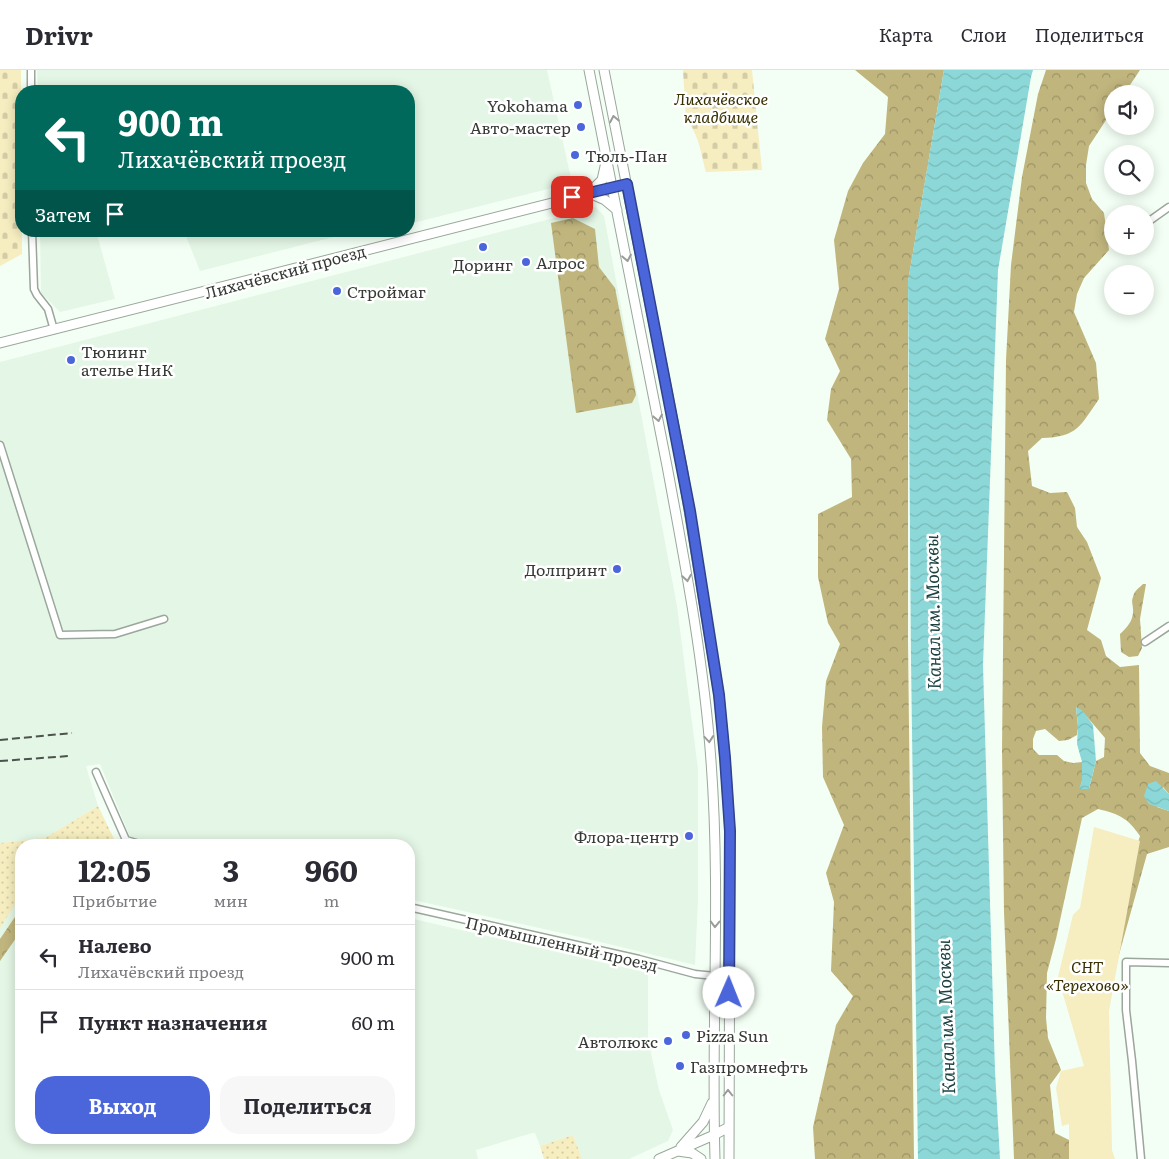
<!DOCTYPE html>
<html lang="ru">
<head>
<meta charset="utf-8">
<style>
  :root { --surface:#fff; --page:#f7f7f7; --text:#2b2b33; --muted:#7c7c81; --line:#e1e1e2; --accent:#4a66da }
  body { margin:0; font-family:Literata,serif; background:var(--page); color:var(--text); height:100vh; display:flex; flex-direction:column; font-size:19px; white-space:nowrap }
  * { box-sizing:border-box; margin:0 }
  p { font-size:16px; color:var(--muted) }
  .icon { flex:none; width:28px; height:28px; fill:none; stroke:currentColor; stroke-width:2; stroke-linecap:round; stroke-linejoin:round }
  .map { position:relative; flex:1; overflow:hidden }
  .details { position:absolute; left:15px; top:769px; width:400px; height:305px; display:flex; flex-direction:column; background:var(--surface); border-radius:20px; box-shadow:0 2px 12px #0003 }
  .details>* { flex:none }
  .banner { position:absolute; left:15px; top:15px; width:400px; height:152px; border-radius:20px; box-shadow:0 2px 12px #0003; background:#00695c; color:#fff; overflow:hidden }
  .buttons { position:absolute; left:1104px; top:15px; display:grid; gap:10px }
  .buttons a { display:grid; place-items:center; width:50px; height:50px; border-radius:50%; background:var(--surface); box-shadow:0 2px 12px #0003; font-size:25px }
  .pin { position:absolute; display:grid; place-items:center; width:42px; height:42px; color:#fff; margin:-21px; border-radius:10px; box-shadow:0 2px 8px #0006 }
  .me { position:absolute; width:55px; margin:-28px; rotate:1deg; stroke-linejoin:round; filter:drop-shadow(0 0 4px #0008) }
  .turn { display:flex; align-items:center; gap:18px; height:105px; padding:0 20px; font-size:22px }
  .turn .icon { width:65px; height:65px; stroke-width:2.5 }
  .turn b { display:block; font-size:35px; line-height:42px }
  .then { display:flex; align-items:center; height:48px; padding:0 20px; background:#0003; gap:10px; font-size:19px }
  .eta { display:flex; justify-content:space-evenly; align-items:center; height:85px; text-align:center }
  .eta b { font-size:30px; font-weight:700; line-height:35px }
  .action { display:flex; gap:10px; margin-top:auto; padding:10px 20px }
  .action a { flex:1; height:58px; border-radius:20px; background:var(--accent); color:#fff; font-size:20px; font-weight:700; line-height:58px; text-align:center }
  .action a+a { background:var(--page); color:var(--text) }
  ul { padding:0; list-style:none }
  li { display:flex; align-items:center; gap:15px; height:65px; padding:0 20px; border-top:1px solid var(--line) }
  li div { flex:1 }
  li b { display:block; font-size:19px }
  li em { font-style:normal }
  header { display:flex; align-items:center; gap:30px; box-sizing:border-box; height:70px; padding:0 25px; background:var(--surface); border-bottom:1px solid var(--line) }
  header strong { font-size:24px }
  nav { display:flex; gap:28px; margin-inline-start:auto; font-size:18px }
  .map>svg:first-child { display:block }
  .built { fill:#e4f6e5 }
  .grass { fill:url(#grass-dots) }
  .forest { fill:url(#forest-crowns); fill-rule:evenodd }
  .cemetery { fill:url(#cemetery-stones) }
  .garden { fill:#f6edc0 }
  .water { fill:url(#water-waves) }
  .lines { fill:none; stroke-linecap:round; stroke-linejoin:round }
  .street-casing { stroke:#9ba69c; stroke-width:9 }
  .secondary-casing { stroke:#9ba69c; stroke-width:11 }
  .street { stroke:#fff; stroke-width:6 }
  .secondary { stroke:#fff; stroke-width:9 }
  .rail { stroke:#4c524c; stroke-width:2; stroke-dasharray:8 4; stroke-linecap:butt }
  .oneway { stroke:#9a9c9a }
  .route-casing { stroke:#30428e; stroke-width:12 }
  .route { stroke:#4a66da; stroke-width:9 }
  .poi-dot { fill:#4a66da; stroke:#fff; stroke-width:2 }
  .labels { text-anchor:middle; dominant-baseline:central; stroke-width:5; stroke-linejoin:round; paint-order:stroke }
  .park-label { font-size:16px; font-style:italic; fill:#372f00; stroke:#fff }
  .poi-label { font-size:16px; fill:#353a35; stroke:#fff; text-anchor:start }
  .street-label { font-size:16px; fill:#353a35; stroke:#fff }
  .water-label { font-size:18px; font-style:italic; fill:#1c4141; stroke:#fff }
</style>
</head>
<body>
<header>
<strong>Drivr</strong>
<nav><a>Карта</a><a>Слои</a><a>Поделиться</a></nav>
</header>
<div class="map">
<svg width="1169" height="1089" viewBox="0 0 1169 1089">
  <defs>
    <pattern id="grass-dots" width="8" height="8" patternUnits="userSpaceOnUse" patternTransform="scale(1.25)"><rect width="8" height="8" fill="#f6edc0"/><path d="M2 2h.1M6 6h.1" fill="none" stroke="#d4cca6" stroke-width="1.8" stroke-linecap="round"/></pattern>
    <pattern id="forest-crowns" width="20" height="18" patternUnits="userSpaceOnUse" patternTransform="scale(1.25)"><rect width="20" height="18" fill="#c0b57d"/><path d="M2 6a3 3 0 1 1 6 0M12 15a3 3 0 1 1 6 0" fill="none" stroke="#9d9467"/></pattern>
    <pattern id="cemetery-stones" width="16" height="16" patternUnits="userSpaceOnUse" patternTransform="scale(1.25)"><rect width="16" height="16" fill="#f6edc0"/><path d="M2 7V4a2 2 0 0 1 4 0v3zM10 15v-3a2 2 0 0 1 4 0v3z" fill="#d4cca6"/></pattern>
    <pattern id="water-waves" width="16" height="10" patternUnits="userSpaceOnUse" patternTransform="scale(1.25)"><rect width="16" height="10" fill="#8cd8d8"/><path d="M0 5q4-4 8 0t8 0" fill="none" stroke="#79baba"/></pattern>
  </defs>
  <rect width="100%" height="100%" fill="#f3fff4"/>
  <!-- built -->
  <path class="built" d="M 37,0 L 547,0 L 572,113 L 409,154 L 409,21 L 38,21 Z
    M 596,137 L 604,146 L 677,536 L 698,699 L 698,830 L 695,895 L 584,868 L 409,829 L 409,775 L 161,775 L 130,767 L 100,694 L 86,696 L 98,736 L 45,768 L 0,773 L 0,292 Z
    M 40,161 L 96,161 L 115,229 L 60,242 L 41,223 Z
    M 184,161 L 357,161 L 200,201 Z
    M 21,826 L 21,1068 L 409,1068 L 409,848 L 648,903 L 648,969 L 659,1020 L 673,1060 L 668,1071 L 629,1089 L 582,1089 L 573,1065 L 540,1076 L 535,1063 L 532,1063 L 476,1080 L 478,1089 L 0,1089 L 0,858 Z"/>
  <!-- grass -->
  <path class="grass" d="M 98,736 L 117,775 L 21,775 L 21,826 L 0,858 L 0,773 L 45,768 Z
    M 573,1065 L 582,1089 L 544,1089 L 540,1076 Z"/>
  <!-- forest -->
  <path class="forest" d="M 855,0 L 944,0 L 908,212 L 908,571 L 914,1089 L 815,1089 L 813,1057 L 836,955 L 853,926 L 831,901 L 834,832 L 826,803 L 844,755 L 823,707 L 822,657 L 826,611 L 840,574 L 828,553 L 818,507 L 818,444 L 852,427 L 851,389 L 827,350 L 831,319 L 840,301 L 825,269 L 839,219 L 834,170 L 848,121 L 863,93 L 885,64 L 888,27 Z
    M 1046,0 L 1140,0 L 1124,24 L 1112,24 L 1112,41 L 1089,76 L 1086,95 L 1086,113 L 1092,129 L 1104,143 L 1109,180 L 1084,208 L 1077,224 L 1074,242 L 1096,293 L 1099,329 C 1080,356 1078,367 1042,368 L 1028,381 L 1032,416 L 1050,423 L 1067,422 L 1075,438 L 1077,457 L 1087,472 L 1101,508 L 1087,560 L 1101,570 L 1106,586 L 1120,597 L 1139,595 L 1140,683 L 1150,696 L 1169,703 L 1169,724 L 1163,717 L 1157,737 L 1169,741 L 1169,777 L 1147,784 L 1115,899 L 1114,851 L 1140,766 C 1128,748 1119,744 1098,739 L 1082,748 L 1056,869 L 1047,903 L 1046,948 L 1048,968 L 1061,1000 L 1050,1015 L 1055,1063 L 1071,1071 L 1082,1089 L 1014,1089 L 1004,842 L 1002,680 L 1006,290 L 1011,195 L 1022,107 L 1038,24 ZM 1076,637 L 1088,648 L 1105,668 L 1104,687 L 1096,691 L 1089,719 L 1080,719 L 1082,711 L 1082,692 L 1073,693 L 1064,691 L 1057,685 L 1039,685 L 1033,679 L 1033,669 L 1036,661 L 1045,659 L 1059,671 L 1068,670 L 1077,665 L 1078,656 Z
    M 573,148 L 595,159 L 599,197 L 615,218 L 636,325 L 632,333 L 576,343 L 551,153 Z
    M 1143,514 L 1146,514 L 1140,549 L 1142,578 L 1138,586 L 1129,587 L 1121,582 L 1120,564 C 1127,558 1134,550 1133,539 C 1133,535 1131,531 1133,527 C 1134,521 1139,518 1143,514 Z
    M 21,838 L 21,861 L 0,891 L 0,869 Z"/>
  <!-- cemetery -->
  <path class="cemetery" d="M 0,0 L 21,0 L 22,184 L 0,196 Z
    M 683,0 L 752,0 L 762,100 L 706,102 C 701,85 699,63 686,50 Z"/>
  <!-- garden -->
  <path class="garden" d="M 1094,757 L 1140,771 L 1109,941 L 1112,1080 L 1115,1089 L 1069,1089 L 1069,1054 L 1062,1056 L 1056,1018 L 1061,1001 L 1084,996 L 1058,907 L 1073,845 L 1080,838 Z"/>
  <!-- water -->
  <path class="water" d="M 944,0 L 1033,0 L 1031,7 L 998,200 L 983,595 L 995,1001 L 1000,1089 L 918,1089 L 911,590 L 908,211 Z
    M 1076,637 L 1083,641 L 1093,655 L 1096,691 L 1089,719 L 1079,719 L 1082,711 L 1082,692 L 1077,674 L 1078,656 Z
    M 1156,711 L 1169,724 L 1169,741 L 1149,734 L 1144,726 L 1148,714 Z"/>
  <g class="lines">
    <!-- street casing -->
    <g class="street-casing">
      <path id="street" d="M 31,21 L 31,0
        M 1145,154 L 1169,137
        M 32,161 L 34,219 L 37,225 L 48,239 L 54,260
        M 0,375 L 60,565 L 115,564 L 164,549
        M 1145,572 L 1169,556
        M 96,702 L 126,770 L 143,775
        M 409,837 L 639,889 L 695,904 L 715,906
        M 1141,1089 L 1132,991 L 1126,940 L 1126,892 L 1169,893"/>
    </g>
    <!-- secondary casing -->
    <g class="secondary-casing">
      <path id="secondary" d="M 589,0 C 616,132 642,264 667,396 C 685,493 704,592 711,691 C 721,824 711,956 715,1089
        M 604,0 L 682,397 L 719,625 L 725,688 L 730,761 L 729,1089
        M 591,121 L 602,110 L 606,92
        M 589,123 L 605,130 L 617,140
        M 0,273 L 627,114
        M 681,1077 L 703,1052 L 712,1033
        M 678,1081 L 692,1083 L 701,1089
        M 659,1089 L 714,1065 L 729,1057"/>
    </g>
    <!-- street -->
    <use href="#street" class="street"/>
    <!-- secondary -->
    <use href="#secondary" class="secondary"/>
    <!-- rail -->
    <path class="rail" d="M 0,670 L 72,663
      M 0,691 L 69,686"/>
  </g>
  <!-- one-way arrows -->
  <defs><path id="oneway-chevron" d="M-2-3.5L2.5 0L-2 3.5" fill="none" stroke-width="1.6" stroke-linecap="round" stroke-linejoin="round" transform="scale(1.25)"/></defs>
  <g class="oneway">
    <use href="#oneway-chevron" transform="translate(614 49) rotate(-101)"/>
    <use href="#oneway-chevron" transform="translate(627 188) rotate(79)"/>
    <use href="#oneway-chevron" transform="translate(658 348) rotate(79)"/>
    <use href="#oneway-chevron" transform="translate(687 508) rotate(81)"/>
    <use href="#oneway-chevron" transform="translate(709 669) rotate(85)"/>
    <use href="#oneway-chevron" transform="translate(715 854) rotate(91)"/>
    <use href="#oneway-chevron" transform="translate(728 1023) rotate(-90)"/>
  </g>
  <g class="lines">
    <!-- route casing -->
    <g class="route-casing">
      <path id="route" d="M 572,127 L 627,114 L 690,441 L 719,625 L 725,688 L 730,761 L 729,923"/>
    </g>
    <!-- route -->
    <use href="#route" class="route"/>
  </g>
  <!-- markers -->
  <g class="poi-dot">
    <circle cx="578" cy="35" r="5"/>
    <circle cx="581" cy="57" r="5"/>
    <circle cx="575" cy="85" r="5"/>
    <circle cx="483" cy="177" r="5"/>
    <circle cx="526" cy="192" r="5"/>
    <circle cx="337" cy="221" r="5"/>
    <circle cx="71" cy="290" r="5"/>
    <circle cx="617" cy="499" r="5"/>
    <circle cx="689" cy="766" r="5"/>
    <circle cx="686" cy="965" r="5"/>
    <circle cx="668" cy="971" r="5"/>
    <circle cx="680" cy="996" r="5"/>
  </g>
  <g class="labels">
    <!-- park labels -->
    <g class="park-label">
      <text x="721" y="28">Лихачёвское<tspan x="721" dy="18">кладбище</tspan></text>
      <text x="1087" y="896">СНТ<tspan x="1087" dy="18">«Терехово»</tspan></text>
    </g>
    <!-- poi labels -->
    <g class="poi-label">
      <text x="568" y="35" text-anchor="end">Yokohama</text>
      <text x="571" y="57" text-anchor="end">Авто-мастер</text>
      <text x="585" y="85">Тюль-Пан</text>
      <text x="536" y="192">Алрос</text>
      <text x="483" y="194" text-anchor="middle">Доринг</text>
      <text x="347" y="221">Строймаг</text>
      <text x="81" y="281">Тюнинг<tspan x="81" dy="18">ателье НиК</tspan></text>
      <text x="607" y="499" text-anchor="end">Долпринт</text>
      <text x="679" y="766" text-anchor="end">Флора-центр</text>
      <text x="696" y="965">Pizza Sun</text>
      <text x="658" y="971" text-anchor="end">Автолюкс</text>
      <text x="690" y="996">Газпромнефть</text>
    </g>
    <!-- street labels -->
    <g class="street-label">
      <text transform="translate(285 201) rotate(-15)">Лихачёвский проезд</text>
      <text transform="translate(562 873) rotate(13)">Промышленный проезд</text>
    </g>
    <!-- water labels -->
    <g class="water-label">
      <text transform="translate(932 542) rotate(-91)">Канал им. Москвы</text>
      <text transform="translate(945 947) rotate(-92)">Канал им. Москвы</text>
    </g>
  </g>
</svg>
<div class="buttons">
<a><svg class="icon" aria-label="sound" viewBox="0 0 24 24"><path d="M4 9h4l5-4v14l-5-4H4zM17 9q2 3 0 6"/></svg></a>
<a><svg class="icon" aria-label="search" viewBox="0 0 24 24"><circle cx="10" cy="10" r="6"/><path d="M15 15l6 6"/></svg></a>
<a>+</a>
<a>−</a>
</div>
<div class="pin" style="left:572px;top:127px;background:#d93025"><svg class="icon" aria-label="arrive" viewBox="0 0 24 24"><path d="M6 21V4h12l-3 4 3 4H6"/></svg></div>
<svg class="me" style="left:729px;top:923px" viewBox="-20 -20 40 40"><circle r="19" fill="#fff"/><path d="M0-13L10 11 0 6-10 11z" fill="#4a66da"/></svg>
<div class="banner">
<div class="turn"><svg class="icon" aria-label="left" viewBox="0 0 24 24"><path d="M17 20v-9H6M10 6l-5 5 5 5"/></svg><div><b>900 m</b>Лихачёвский проезд</div></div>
<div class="then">Затем<svg class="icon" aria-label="arrive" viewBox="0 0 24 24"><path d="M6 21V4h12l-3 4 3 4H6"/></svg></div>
</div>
<section class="details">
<div class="eta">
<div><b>12:05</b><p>Прибытие</p></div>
<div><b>3</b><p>мин</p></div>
<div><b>960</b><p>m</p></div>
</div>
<ul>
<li><svg class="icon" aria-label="left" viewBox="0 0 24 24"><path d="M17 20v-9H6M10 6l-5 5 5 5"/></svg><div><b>Налево</b><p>Лихачёвский проезд</p></div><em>900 m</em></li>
<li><svg class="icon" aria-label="arrive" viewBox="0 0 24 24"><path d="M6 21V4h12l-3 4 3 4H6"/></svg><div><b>Пункт назначения</b></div><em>60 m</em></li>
</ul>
<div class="action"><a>Выход</a><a>Поделиться</a></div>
</section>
</div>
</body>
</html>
